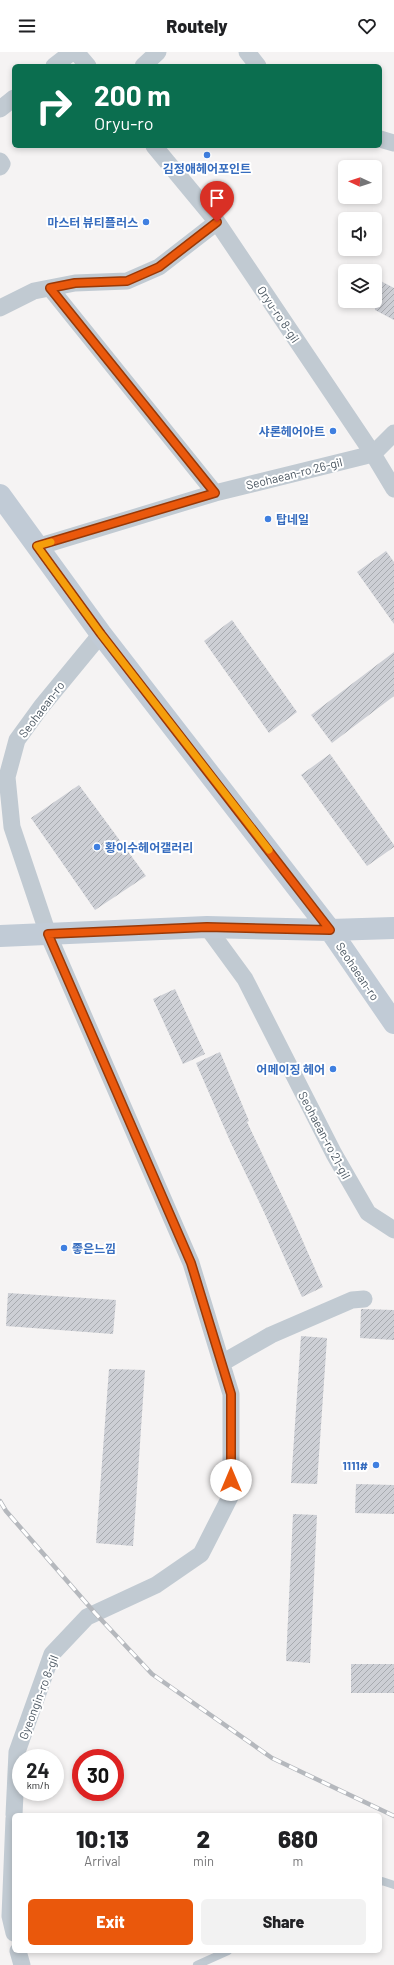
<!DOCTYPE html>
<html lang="en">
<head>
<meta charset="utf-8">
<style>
  :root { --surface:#fff; --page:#f2f2f2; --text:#202124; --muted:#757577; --accent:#ea580c }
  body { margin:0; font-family:Barlow,"Noto Sans KR",sans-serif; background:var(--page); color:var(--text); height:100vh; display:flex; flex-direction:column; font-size:15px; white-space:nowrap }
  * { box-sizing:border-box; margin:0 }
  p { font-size:13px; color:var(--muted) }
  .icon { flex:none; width:22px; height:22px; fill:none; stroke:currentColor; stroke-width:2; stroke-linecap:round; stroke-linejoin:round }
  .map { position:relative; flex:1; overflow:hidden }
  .drawer { position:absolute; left:12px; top:1761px; width:370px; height:140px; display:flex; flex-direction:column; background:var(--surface); border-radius:6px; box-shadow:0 2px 6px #0003 }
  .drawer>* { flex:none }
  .banner { position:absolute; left:12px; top:12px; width:370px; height:84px; border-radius:6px; box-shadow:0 2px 6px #0003; background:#0b6e4f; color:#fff; overflow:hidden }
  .needle { width:26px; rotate:273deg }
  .buttons { position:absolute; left:338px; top:108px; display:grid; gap:8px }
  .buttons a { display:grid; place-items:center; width:44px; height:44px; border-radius:6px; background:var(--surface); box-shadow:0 2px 6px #0003; font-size:20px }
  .speed { position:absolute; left:12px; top:1697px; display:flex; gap:8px; font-size:20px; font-weight:700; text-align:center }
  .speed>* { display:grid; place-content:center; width:52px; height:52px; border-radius:50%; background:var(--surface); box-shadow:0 2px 6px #0003; line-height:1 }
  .speed small { font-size:10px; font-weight:400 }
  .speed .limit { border:6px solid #d22; background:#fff; color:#111 }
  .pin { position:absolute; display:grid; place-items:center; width:34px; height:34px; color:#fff; margin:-41px -17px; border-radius:50% 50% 50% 0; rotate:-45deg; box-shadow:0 0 4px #0007 }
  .pin .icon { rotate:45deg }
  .me { position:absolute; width:44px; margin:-22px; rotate:0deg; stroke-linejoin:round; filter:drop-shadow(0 0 3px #0008) }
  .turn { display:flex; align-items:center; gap:14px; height:84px; padding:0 16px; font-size:18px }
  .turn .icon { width:52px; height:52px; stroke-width:2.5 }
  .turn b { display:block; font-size:28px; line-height:34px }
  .eta { display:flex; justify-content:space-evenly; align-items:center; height:68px; text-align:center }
  .eta b { font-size:24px; font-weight:800; line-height:28px }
  .button { display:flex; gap:8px; margin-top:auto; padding:8px 16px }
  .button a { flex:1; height:46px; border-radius:6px; background:var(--accent); color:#fff; font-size:16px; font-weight:800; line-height:46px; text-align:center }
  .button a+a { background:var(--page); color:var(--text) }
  header { display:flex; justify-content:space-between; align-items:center; height:52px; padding:0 16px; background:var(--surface); font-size:18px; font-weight:800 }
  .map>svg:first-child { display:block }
  .building { fill:url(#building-hatch) }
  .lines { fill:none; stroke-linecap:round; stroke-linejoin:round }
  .service { stroke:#c1cad2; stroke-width:8 }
  .minor { stroke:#c1cad2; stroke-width:17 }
  .secondary { stroke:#c1cbd6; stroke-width:22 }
  .rail-casing { stroke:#b5b8bd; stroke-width:4.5 }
  .rail { stroke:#fff; stroke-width:3; stroke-dasharray:9; stroke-linecap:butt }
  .route-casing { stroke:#983908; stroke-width:10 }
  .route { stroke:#ea580c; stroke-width:7 }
  .slow { stroke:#f59e0b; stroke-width:7 }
  .shop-dot { fill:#3f7fe0; stroke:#fff; stroke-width:1.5 }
  .labels { text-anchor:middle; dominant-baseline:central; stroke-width:4; stroke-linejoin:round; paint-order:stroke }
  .shop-label { font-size:12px; font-weight:bold; fill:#366cbe; stroke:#fff; text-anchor:end }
  .street-label { font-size:12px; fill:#4a5661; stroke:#fff }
</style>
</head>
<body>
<header><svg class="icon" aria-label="menu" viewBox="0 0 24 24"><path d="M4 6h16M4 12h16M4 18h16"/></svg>Routely<svg class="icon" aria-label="heart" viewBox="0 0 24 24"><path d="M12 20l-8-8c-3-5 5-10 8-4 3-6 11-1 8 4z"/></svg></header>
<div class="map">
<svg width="394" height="1913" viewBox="0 0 394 1913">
  <defs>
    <pattern id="building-hatch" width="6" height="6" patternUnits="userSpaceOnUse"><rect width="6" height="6" fill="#cdcfd5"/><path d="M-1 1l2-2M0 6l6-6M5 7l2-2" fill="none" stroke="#a8abb0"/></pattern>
  </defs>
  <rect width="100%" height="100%" fill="#f5f3f3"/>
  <!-- building -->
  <path class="building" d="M 375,226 L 394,236 L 394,268 L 375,258 Z
    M 386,499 L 394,510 L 394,572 L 357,520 Z
    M 232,568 L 297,660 L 269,681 L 204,589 Z
    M 394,600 L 394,644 L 332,691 L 311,663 Z
    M 330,702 L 394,793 L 394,795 L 367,814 L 301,723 Z
    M 79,733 L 146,824 L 95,858 L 31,766 Z
    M 175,937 L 205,1002 L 183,1012 L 153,947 Z
    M 220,1000 L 249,1069 L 247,1070 L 294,1169 L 323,1235 L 302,1245 L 264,1160 L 230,1089 L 196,1011 Z
    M 8,1241 L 116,1248 L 113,1282 L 6,1274 Z
    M 361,1257 L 394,1258 L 394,1288 L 360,1286 Z
    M 301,1284 L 327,1286 L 317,1432 L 291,1431 Z
    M 109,1317 L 145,1318 L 133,1494 L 96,1491 Z
    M 356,1432 L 394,1433 L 394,1462 L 355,1461 Z
    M 293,1462 L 317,1463 L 310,1611 L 286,1609 Z
    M 351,1612 L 394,1612 L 394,1641 L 351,1641 Z"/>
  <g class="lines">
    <!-- service -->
    <path class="service" d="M 380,1830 L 382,1829 L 394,1833
      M 197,1913 L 228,1899"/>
    <!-- minor -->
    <path class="minor" d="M 76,0 L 88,14
      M 247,0 L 258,14
      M 54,14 L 72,0
      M 143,14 L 158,0
      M 0,57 L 14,46
      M 380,87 L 394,91
      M 154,94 L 217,170 L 373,402 L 394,437
      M 0,109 L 2,112 L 0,115
      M 50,236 L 215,441
      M 0,256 L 34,239 L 75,231 L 127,229 L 159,215 L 217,170
      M 373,402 L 394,381
      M 37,495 L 215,441 L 373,402
      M 207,875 L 245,927 L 334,1102 L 368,1161 L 394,1178
      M 222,1311 L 271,1283 L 352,1248 L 364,1247
      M 14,1763 L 17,1700 L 52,1602 L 87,1565 L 156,1533 L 201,1502 L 231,1443 L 231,1342 L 191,1211 L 48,882 L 12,775 L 7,725 L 17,688 L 41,655 L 101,582
      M 14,1766 L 10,1864 L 14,1881
      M 18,1899 L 22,1913"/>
    <!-- secondary -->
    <path class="secondary" d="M 0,443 L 101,582 L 330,878 L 394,971
      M 0,884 L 207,875 L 330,878 L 394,876"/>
    <!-- rail casing -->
    <g class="rail-casing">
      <path id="rail" d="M 0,1449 L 6,1459 L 95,1561 L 152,1622 L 272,1706 L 394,1764"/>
    </g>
    <!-- rail -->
    <use href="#rail" class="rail"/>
  </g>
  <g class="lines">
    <!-- route casing -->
    <g class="route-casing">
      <path id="route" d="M 217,170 L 159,215 L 127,229 L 75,231 L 50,236 L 215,441 L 37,494 L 101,582 L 330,878 L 207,875 L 48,882 L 191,1211 L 231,1342 L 231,1428"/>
    </g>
    <!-- route -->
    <use href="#route" class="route"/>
    <!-- slow -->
    <path class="slow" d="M 51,490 L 37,494 L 101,582 L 269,798"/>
  </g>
  <!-- markers -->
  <g class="shop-dot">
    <circle cx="207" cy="103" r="4"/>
    <circle cx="146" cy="170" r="4"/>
    <circle cx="333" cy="379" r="4"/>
    <circle cx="268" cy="467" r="4"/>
    <circle cx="97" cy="795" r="4"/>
    <circle cx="333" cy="1017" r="4"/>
    <circle cx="64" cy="1196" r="4"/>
    <circle cx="376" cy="1413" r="4"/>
  </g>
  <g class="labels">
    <!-- shop labels -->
    <g class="shop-label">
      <text x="207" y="116" text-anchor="middle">김정애헤어포인트</text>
      <text x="138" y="170">마스터 뷰티플러스</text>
      <text x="325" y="379">샤론헤어아트</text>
      <text x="276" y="467" text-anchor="start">탑네일</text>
      <text x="105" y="795" text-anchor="start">황이수헤어갤러리</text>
      <text x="325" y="1017">어메이징 헤어</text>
      <text x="72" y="1196" text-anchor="start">좋은느낌</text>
      <text x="368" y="1413">1111#</text>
    </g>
    <!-- street labels -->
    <g class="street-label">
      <text transform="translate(279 262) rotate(56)">Oryu-ro 8-gil</text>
      <text transform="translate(294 421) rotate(-14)">Seohaean-ro 26-gil</text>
      <text transform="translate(41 657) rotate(-53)">Seohaean-ro</text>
      <text transform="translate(358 919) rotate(56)">Seohaean-ro</text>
      <text transform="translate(325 1083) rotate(62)">Seohaean-ro 21-gil</text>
      <text transform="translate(38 1645) rotate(-69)">Gyeongin-ro 8-gil</text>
    </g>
  </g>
</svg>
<div class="buttons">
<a><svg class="needle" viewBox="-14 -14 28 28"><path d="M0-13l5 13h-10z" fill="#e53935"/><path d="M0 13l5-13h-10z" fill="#757577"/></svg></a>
<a><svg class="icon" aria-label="sound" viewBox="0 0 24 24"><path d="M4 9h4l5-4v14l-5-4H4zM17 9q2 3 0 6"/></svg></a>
<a><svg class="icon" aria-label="layers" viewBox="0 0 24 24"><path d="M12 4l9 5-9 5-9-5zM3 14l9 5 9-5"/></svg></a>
</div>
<div class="speed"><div>24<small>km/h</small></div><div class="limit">30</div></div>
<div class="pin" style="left:217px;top:170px;background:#d93025"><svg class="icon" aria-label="arrive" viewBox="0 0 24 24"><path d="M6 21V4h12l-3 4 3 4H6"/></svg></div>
<svg class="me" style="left:231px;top:1428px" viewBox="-20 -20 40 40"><circle r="19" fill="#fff"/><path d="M0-13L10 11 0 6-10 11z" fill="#ea580c"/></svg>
<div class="banner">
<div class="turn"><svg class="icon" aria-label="right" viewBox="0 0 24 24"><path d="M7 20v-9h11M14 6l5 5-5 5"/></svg><div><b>200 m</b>Oryu-ro</div></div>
</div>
<section class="drawer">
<div class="eta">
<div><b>10:13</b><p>Arrival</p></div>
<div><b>2</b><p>min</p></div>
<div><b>680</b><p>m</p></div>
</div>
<div class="button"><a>Exit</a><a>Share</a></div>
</section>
</div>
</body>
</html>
